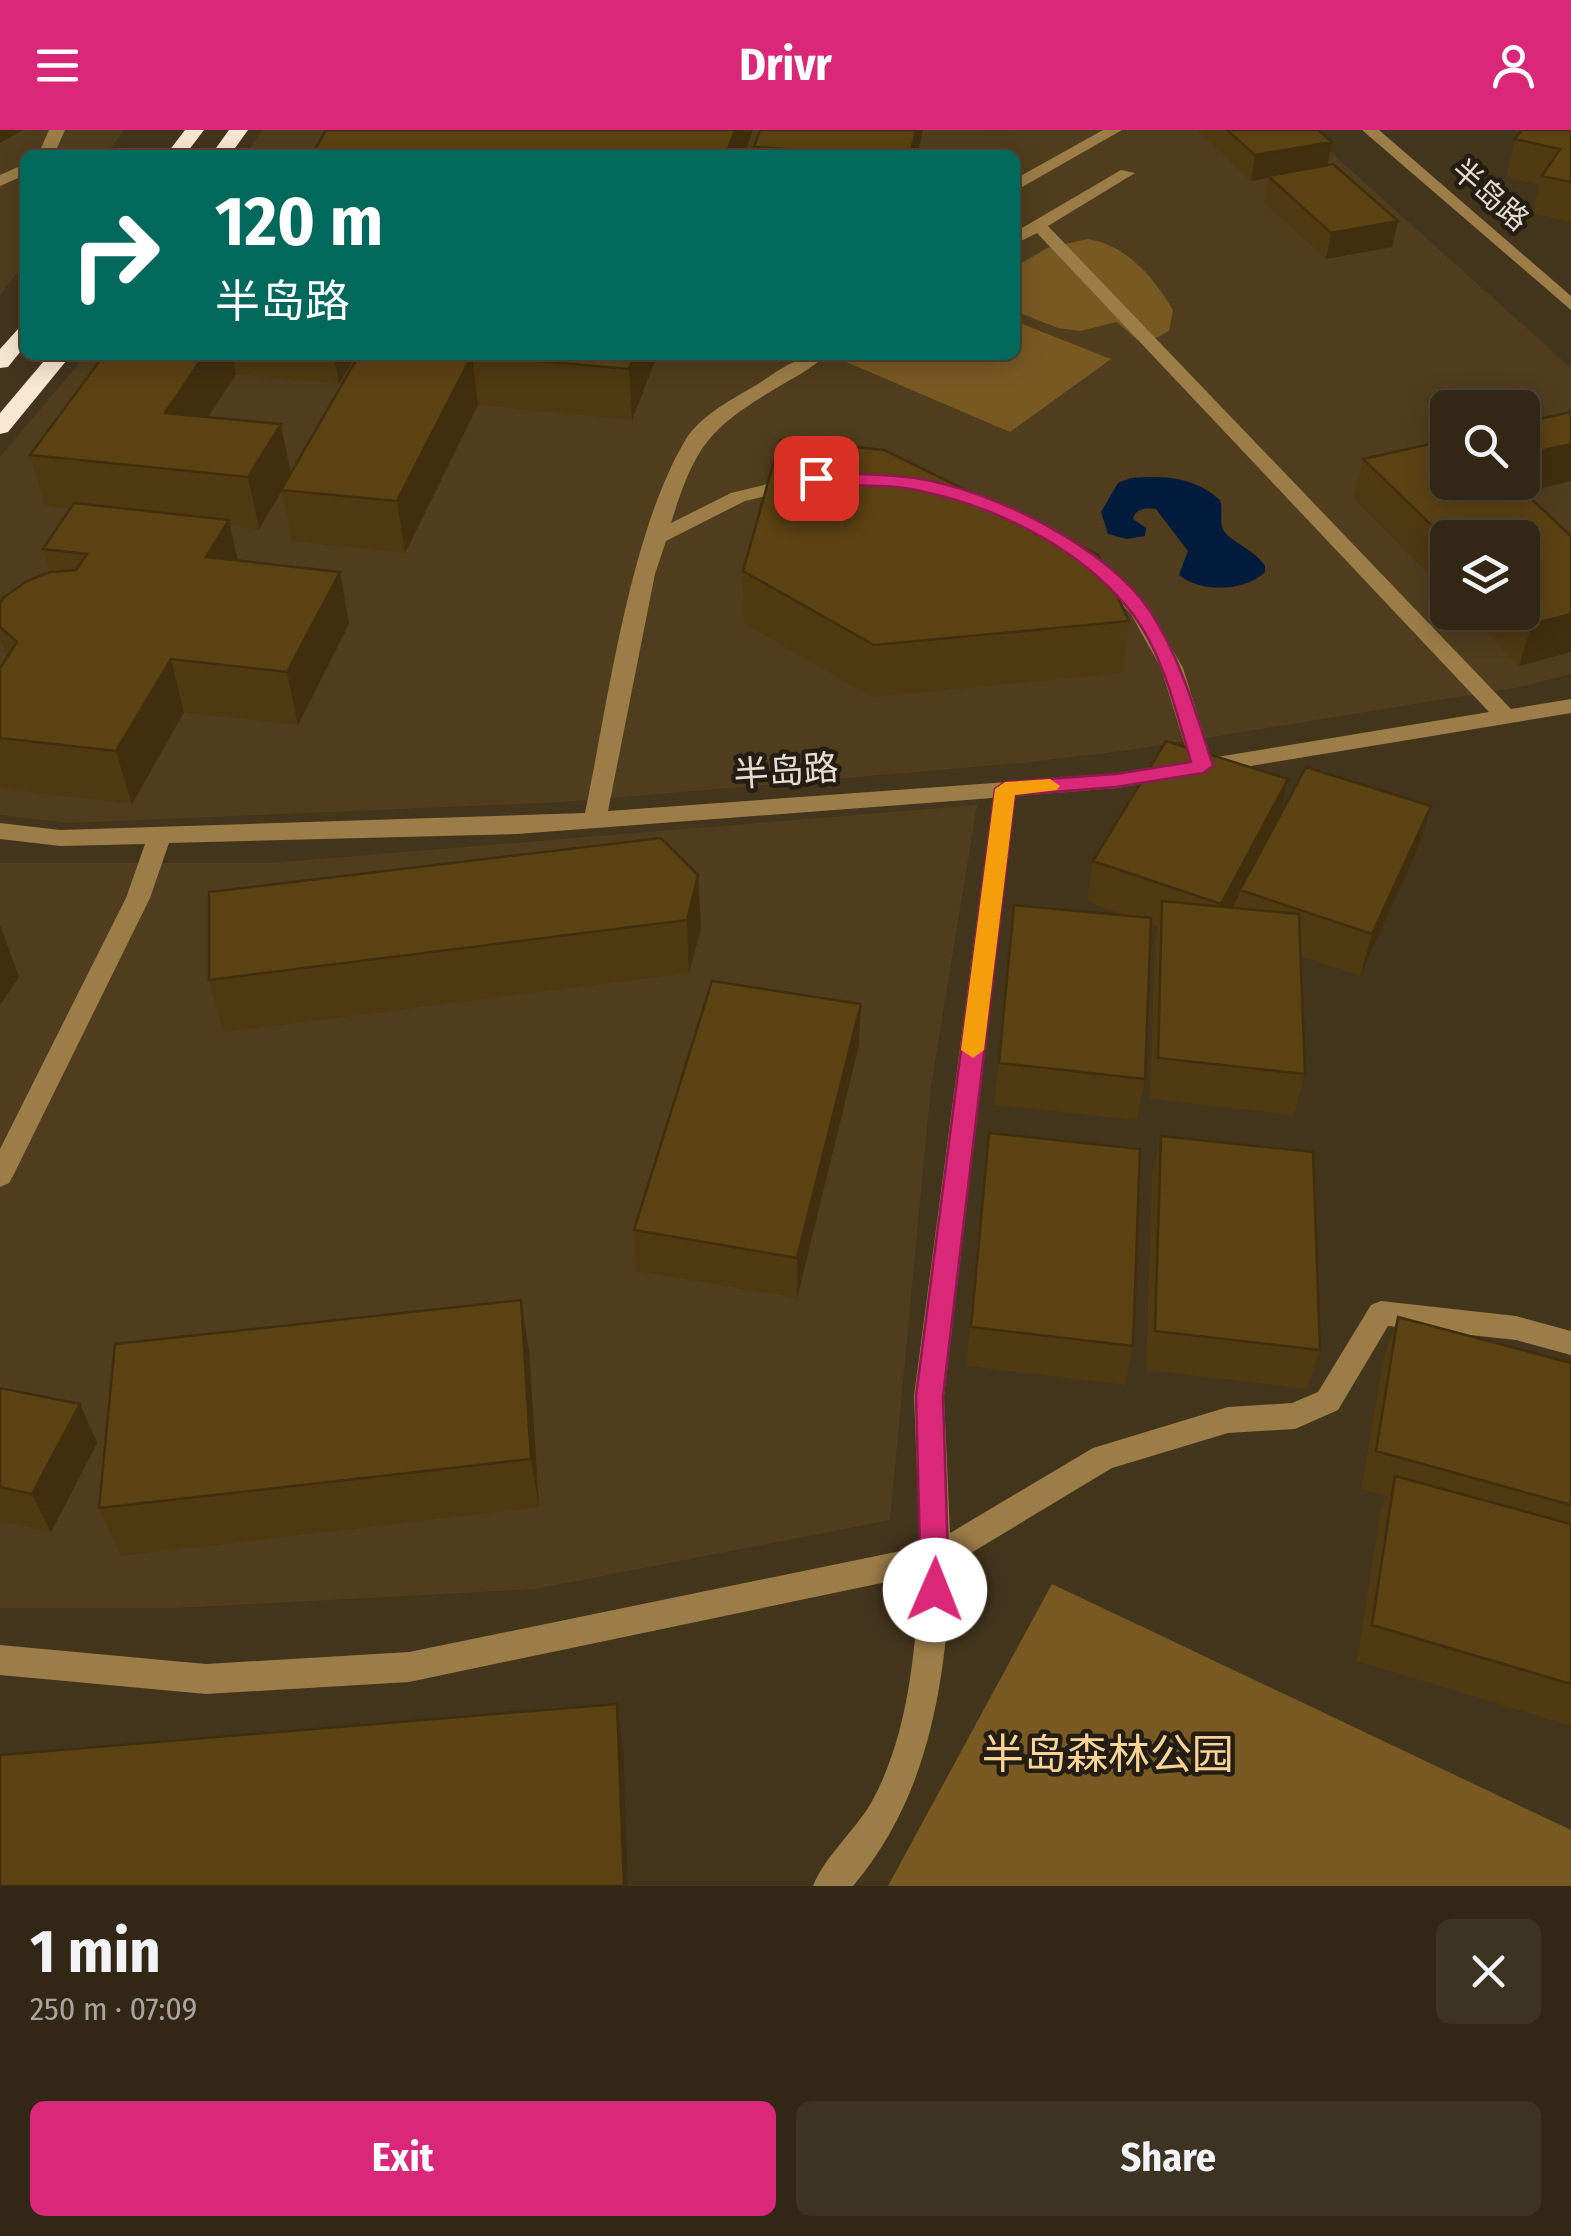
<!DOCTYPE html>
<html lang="en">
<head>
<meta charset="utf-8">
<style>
  :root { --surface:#322715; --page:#3d3322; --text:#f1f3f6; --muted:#a8a5a0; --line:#4d4434; --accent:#db2777 }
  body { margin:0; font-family:"Fira Sans Condensed","Noto Sans SC",sans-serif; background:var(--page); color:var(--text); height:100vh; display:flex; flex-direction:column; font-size:38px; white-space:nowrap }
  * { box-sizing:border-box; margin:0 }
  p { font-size:32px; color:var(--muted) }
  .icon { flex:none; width:55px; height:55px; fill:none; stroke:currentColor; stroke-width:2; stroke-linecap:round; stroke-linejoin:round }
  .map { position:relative; height:1756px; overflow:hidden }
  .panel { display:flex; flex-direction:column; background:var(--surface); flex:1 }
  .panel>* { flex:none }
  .banner { position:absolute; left:20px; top:20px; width:1000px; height:210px; border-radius:15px; box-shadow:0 5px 25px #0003,0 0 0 2px var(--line); background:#00695c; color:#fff; overflow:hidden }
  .tools { position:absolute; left:1430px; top:260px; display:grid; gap:20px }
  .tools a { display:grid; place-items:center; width:110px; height:110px; border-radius:15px; background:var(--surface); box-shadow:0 5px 25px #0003,0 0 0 2px var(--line); font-size:50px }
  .pin { position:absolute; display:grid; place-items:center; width:85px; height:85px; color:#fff; margin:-42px; border-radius:20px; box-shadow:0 5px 15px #0006 }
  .me { position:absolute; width:110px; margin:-55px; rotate:1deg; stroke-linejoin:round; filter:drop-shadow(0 0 8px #0008) }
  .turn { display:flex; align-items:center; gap:35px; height:210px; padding:0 30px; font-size:45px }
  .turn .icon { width:130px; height:130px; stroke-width:2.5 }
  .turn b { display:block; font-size:70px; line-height:85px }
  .round { display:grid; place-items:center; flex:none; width:105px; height:105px; border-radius:15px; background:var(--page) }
  .overview { display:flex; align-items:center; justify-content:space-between; height:170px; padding:0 30px }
  h1 { font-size:60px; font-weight:700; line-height:75px }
  .action { display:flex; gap:20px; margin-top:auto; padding:20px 30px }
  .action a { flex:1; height:115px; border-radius:15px; background:var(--accent); color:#fff; font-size:40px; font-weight:700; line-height:115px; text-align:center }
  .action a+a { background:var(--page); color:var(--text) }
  header { display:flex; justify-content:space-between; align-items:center; height:130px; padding:0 30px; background:var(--accent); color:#fff; font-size:45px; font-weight:700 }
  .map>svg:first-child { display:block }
  .built { fill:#4f3d1d; fill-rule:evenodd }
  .green { fill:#785922 }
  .water { fill:#001b3b }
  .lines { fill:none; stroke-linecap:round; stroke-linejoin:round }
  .minor { fill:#9c7d48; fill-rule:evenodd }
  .highway { fill:#f8e8d1; fill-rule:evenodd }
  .wall { fill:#4e3910 }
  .shaded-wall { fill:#402e0d }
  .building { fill:#5b4213; stroke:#402e0d; stroke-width:2.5 }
  .route { fill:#db2777; stroke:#8e194d; stroke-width:2.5 }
  .slow { fill:#f59e0b }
  .labels { text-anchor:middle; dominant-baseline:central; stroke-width:9; stroke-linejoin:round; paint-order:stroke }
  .far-street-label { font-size:30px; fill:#e6ddcf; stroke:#241d13 }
  .street-label { font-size:35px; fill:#e6ddcf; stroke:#241d13 }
  .near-park-label { font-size:42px; fill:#f9d496; stroke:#241d13 }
</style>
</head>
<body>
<header><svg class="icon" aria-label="menu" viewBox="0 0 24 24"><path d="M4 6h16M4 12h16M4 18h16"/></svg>Drivr<svg class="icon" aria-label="person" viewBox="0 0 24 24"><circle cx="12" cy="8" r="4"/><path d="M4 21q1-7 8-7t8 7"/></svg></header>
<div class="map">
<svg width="1571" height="1756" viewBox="0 0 1571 1756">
  <rect width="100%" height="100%" fill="#43341c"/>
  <!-- built -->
  <path class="built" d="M 0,0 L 124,0 L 106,25 L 25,25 L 25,133 L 0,165 Z
    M 263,0 L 1306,0 L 1571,238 L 1571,544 L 1520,557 L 1131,620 L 1022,633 L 564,672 L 71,693 L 0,685 L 0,327 L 86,225 L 1015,225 L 1015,25 L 244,25 ZM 1448,278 L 1522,278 L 1522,352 L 1448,352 ZM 1448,408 L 1522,408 L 1522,482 L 1448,482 Z
    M 977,675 L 931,956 L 890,1390 L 536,1459 L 177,1478 L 0,1478 L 0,733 L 271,733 Z"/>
  <!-- green -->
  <path class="green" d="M 1088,109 C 1128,116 1153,147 1173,180 L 1169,201 L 1156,208 L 1137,210 L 1117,192 L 1080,201 L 1058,198 L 1015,181 L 1015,137 L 1047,118 Z
    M 1015,191 L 1111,229 L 1010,302 L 844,231 L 852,225 L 1015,225 Z
    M 1052,1454 L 1571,1700 L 1571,1756 L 888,1756 Z"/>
  <!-- water -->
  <path class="water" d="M 1131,348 C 1163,345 1195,347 1220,370 C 1223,380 1220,386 1222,396 C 1225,411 1253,417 1265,436 L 1265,442 C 1244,462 1201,463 1179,445 L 1188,421 L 1156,379 C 1145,378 1136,378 1133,389 L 1146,398 L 1145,406 L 1127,409 L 1108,404 L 1101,382 L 1118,353 Z"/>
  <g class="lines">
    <!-- minor -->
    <path class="minor" d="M 49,0 L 65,0 L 54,25 L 38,25 Z
      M 1103,0 L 1122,0 L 1015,61 L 1015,49 Z
      M 1362,0 L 1379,0 L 1571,166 L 1571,180 Z
      M 25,34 L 25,45 L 0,56 L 0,45 Z
      M 1121,40 L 1135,43 L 1048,96 L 1511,579 L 1571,569 L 1571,583 L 1117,658 L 1015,666 L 944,1266 L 950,1403 L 1093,1318 L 1228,1277 L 1292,1273 L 1318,1262 L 1371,1175 L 1381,1171 L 1516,1186 L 1571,1201 L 1571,1225 L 1516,1210 L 1388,1196 L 1338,1280 L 1295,1299 L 1228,1303 L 1112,1338 L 951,1435 C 946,1551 930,1665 853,1756 L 813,1756 C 825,1726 854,1702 871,1673 C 909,1605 915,1521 920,1445 L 409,1552 L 206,1564 L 0,1545 L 0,1515 L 206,1534 L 409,1522 L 920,1417 L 914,1266 L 993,668 L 517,704 L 169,713 L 150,768 L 13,1046 L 9,1053 L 0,1057 L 0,1019 L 126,768 L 145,714 L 60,716 L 0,709 L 0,693 L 60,700 L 585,683 C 608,573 629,404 686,309 C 701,285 734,268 758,254 C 781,239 798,225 826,225 C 812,239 791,249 773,260 C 706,301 695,318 671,393 L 731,363 L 796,347 L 806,353 L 803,357 L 745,371 L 666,411 L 655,444 L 608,681 L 1117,644 L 1190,632 L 1161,538 L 1131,484 L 1078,429 L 1088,423 L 1095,425 L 1150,481 L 1183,538 L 1211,628 L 1489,582 L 1037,103 L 1015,114 L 1015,102 Z"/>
    <!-- highway -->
    <path class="highway" d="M 185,0 L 204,0 L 185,25 L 166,25 Z
      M 229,0 L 248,0 L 230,25 L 211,25 Z
      M 25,197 L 25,216 L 8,237 L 0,238 L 0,219 L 18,199 Z
      M 49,225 L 71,225 L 8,302 L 0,304 L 0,283 Z"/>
  </g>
  <!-- wall -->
  <path class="wall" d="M 760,0 L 923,0 L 917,25 L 754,25 L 754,17 Z
    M 1196,0 L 1318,0 L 1328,35 L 1392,117 L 1326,129 L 1264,72 L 1268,48 L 1251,51 Z
    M 1571,0 L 1571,92 L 1532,83 L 1540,55 L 1506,47 L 1515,9 Z
    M 104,225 L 356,225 L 339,254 L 236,244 L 208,287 L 281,294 L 290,344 L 359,225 L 656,225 L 656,228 L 632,290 L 478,275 L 405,423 L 292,411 L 282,361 L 259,399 L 230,396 L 238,431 L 340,442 L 349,494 L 298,595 L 184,582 L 132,674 L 0,658 L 0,538 L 7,528 L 0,508 L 0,473 L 50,442 L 43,419 L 71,379 L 45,376 L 30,325 Z
    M 1571,282 L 1571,351 L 1524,363 L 1571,406 L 1519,536 L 1467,482 L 1522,482 L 1448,408 L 1448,463 L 1354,369 L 1363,329 Z
    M 743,441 L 1129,491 L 1122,543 L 872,567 L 744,493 Z
    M 1431,676 L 1418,718 L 1360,846 L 1301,826 L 1305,944 L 1294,985 L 1150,969 L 1155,812 L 1158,797 L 1151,794 L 1145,949 L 1137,990 L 994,975 L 1014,775 L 1127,786 L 1087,772 L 1093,731 L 1279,686 Z
    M 661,708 L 701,798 L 689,843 L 224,902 L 209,850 Z
    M 859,915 L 797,1168 L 637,1141 L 634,1100 Z
    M 989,1003 L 1133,1216 L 1125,1255 L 966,1236 Z
    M 1161,1006 L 1320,1220 L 1307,1259 L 1146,1240 L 1152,1046 Z
    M 1398,1187 L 1571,1233 L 1571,1596 L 1357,1531 L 1380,1384 L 1387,1366 L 1361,1359 L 1384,1227 Z
    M 529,1221 L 539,1377 L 121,1426 L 99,1378 Z
    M 0,1258 L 80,1274 L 97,1313 L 51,1402 L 0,1391 Z"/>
  <!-- shaded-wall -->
  <path class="shaded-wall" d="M 0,0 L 23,0 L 0,13 Z
    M 735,0 L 753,0 L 744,25 L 726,25 Z
    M 916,0 L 923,0 L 917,25 L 910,25 Z
    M 1332,12 L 1327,38 L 1268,46 L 1268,48 L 1251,51 L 1255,25 Z
    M 1398,91 L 1392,117 L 1326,129 L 1331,103 Z
    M 204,225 L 232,225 L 236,244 L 177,334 L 165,283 Z
    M 334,225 L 356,225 L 339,254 Z
    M 472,225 L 478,275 L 405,423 L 397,371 Z
    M 635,225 L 656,225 L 656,228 L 632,290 L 629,239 Z
    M 281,294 L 291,345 L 259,399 L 248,347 Z
    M 1571,314 L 1571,351 L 1480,373 L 1486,352 L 1522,352 L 1522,325 Z
    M 229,390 L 240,441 L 206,427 Z
    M 340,442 L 349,494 L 298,595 L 287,542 Z
    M 1571,484 L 1571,522 L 1519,536 L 1532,494 Z
    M 171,529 L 184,582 L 132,674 L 116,621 Z
    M 1288,649 L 1278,691 L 1240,760 L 1239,765 L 1212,815 L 1221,774 Z
    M 1431,676 L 1418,718 L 1360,846 L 1372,804 Z
    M 698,745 L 701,798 L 689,843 L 687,790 Z
    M 0,795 L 19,847 L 0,875 Z
    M 861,874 L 859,915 L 797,1168 L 797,1128 Z
    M 521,1170 L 529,1221 L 539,1377 L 531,1329 Z
    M 80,1274 L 97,1313 L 51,1402 L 32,1364 Z
    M 617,1574 L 623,1618 L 628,1756 L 624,1756 Z"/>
  <!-- building -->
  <path class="building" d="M 326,0 L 735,0 L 726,25 L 312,25 Z
    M 760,0 L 916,0 L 910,25 L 868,25 L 754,17 Z
    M 1227,0 L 1318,0 L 1332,12 L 1255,25 Z
    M 1522,0 L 1571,0 L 1571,52 L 1542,46 L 1560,19 L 1515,9 Z
    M 1333,34 L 1398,91 L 1331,103 L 1268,46 Z
    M 104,225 L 204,225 L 165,283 L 281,294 L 248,347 L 30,325 Z
    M 359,225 L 635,225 L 629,239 L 472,225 L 397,371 L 281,360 Z
    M 1571,282 L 1571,314 L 1522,325 L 1522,293 Z
    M 780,310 L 884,320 L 1098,425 L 1129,491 L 874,515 L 743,441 Z
    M 1448,310 L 1448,352 L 1513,352 L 1571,406 L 1571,484 L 1532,494 L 1520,482 L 1522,482 L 1522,408 L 1448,408 L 1448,411 L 1363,329 Z
    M 74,373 L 229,390 L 206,427 L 340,442 L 287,542 L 171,529 L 116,621 L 0,608 L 0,538 L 17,512 L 0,497 L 0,473 L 3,468 L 27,451 L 50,442 L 76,440 L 87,424 L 43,419 Z
    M 1166,611 L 1288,649 L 1221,774 L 1093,731 Z
    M 1306,637 L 1431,676 L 1372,804 L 1240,760 Z
    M 661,708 L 698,745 L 687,790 L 209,850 L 209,762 Z
    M 1162,771 L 1299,784 L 1305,944 L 1158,928 Z
    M 1014,775 L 1151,788 L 1145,949 L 999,933 Z
    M 712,851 L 861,874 L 797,1128 L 634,1100 Z
    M 989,1003 L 1140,1019 L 1133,1216 L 971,1197 Z
    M 1161,1006 L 1313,1022 L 1320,1220 L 1155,1201 Z
    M 521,1170 L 531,1329 L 99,1378 L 115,1214 Z
    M 1398,1187 L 1571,1233 L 1571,1375 L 1376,1321 Z
    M 0,1258 L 80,1274 L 32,1364 L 0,1357 Z
    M 1395,1346 L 1571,1394 L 1571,1554 L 1372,1495 Z
    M 617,1574 L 624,1756 L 0,1756 L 0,1625 Z"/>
  <!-- route -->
  <path class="route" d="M 816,342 C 848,344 883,344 915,348 C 990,359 1108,417 1150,481 C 1181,529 1196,583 1213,636 L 1203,643 L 1116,657 L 1015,665 L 943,1266 L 949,1460 L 945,1469 L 935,1473 L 925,1469 L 921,1460 L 916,1266 L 995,659 L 1005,652 L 1116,644 L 1191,632 C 1176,582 1164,525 1132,483 C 1081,418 996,376 916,360 C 882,352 844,359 810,351 L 807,348 Z"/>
  <!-- slow -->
  <path class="slow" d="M 1050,649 L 1060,656 L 1057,660 L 1015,665 L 984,920 L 973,928 L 961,920 L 995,659 L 1005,652 Z"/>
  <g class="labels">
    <!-- far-street labels -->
    <g class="far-street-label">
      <text transform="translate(1490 65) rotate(41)">半岛路</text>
    </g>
    <!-- street labels -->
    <g class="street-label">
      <text transform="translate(786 641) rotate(-4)">半岛路</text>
    </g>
    <!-- near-park labels -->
    <g class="near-park-label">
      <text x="1108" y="1625">半岛森林公园</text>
    </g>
  </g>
</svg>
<div class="tools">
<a><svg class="icon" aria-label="search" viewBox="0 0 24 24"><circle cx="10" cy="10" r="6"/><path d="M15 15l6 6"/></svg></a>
<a><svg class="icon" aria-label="layers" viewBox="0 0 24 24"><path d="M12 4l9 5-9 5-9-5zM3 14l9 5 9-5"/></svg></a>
</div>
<div class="pin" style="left:816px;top:348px;background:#d93025"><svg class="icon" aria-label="arrive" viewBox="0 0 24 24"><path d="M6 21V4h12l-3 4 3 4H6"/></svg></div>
<svg class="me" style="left:935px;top:1460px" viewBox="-20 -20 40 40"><circle r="19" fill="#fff"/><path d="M0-13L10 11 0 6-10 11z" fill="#db2777"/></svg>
<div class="banner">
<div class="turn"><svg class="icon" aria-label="right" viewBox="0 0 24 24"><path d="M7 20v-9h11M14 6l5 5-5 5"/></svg><div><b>120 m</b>半岛路</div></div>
</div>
</div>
<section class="panel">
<div class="overview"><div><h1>1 min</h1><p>250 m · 07:09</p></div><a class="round"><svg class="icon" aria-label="close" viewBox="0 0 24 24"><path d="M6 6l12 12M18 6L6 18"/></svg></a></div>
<div class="action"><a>Exit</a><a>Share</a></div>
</section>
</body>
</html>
